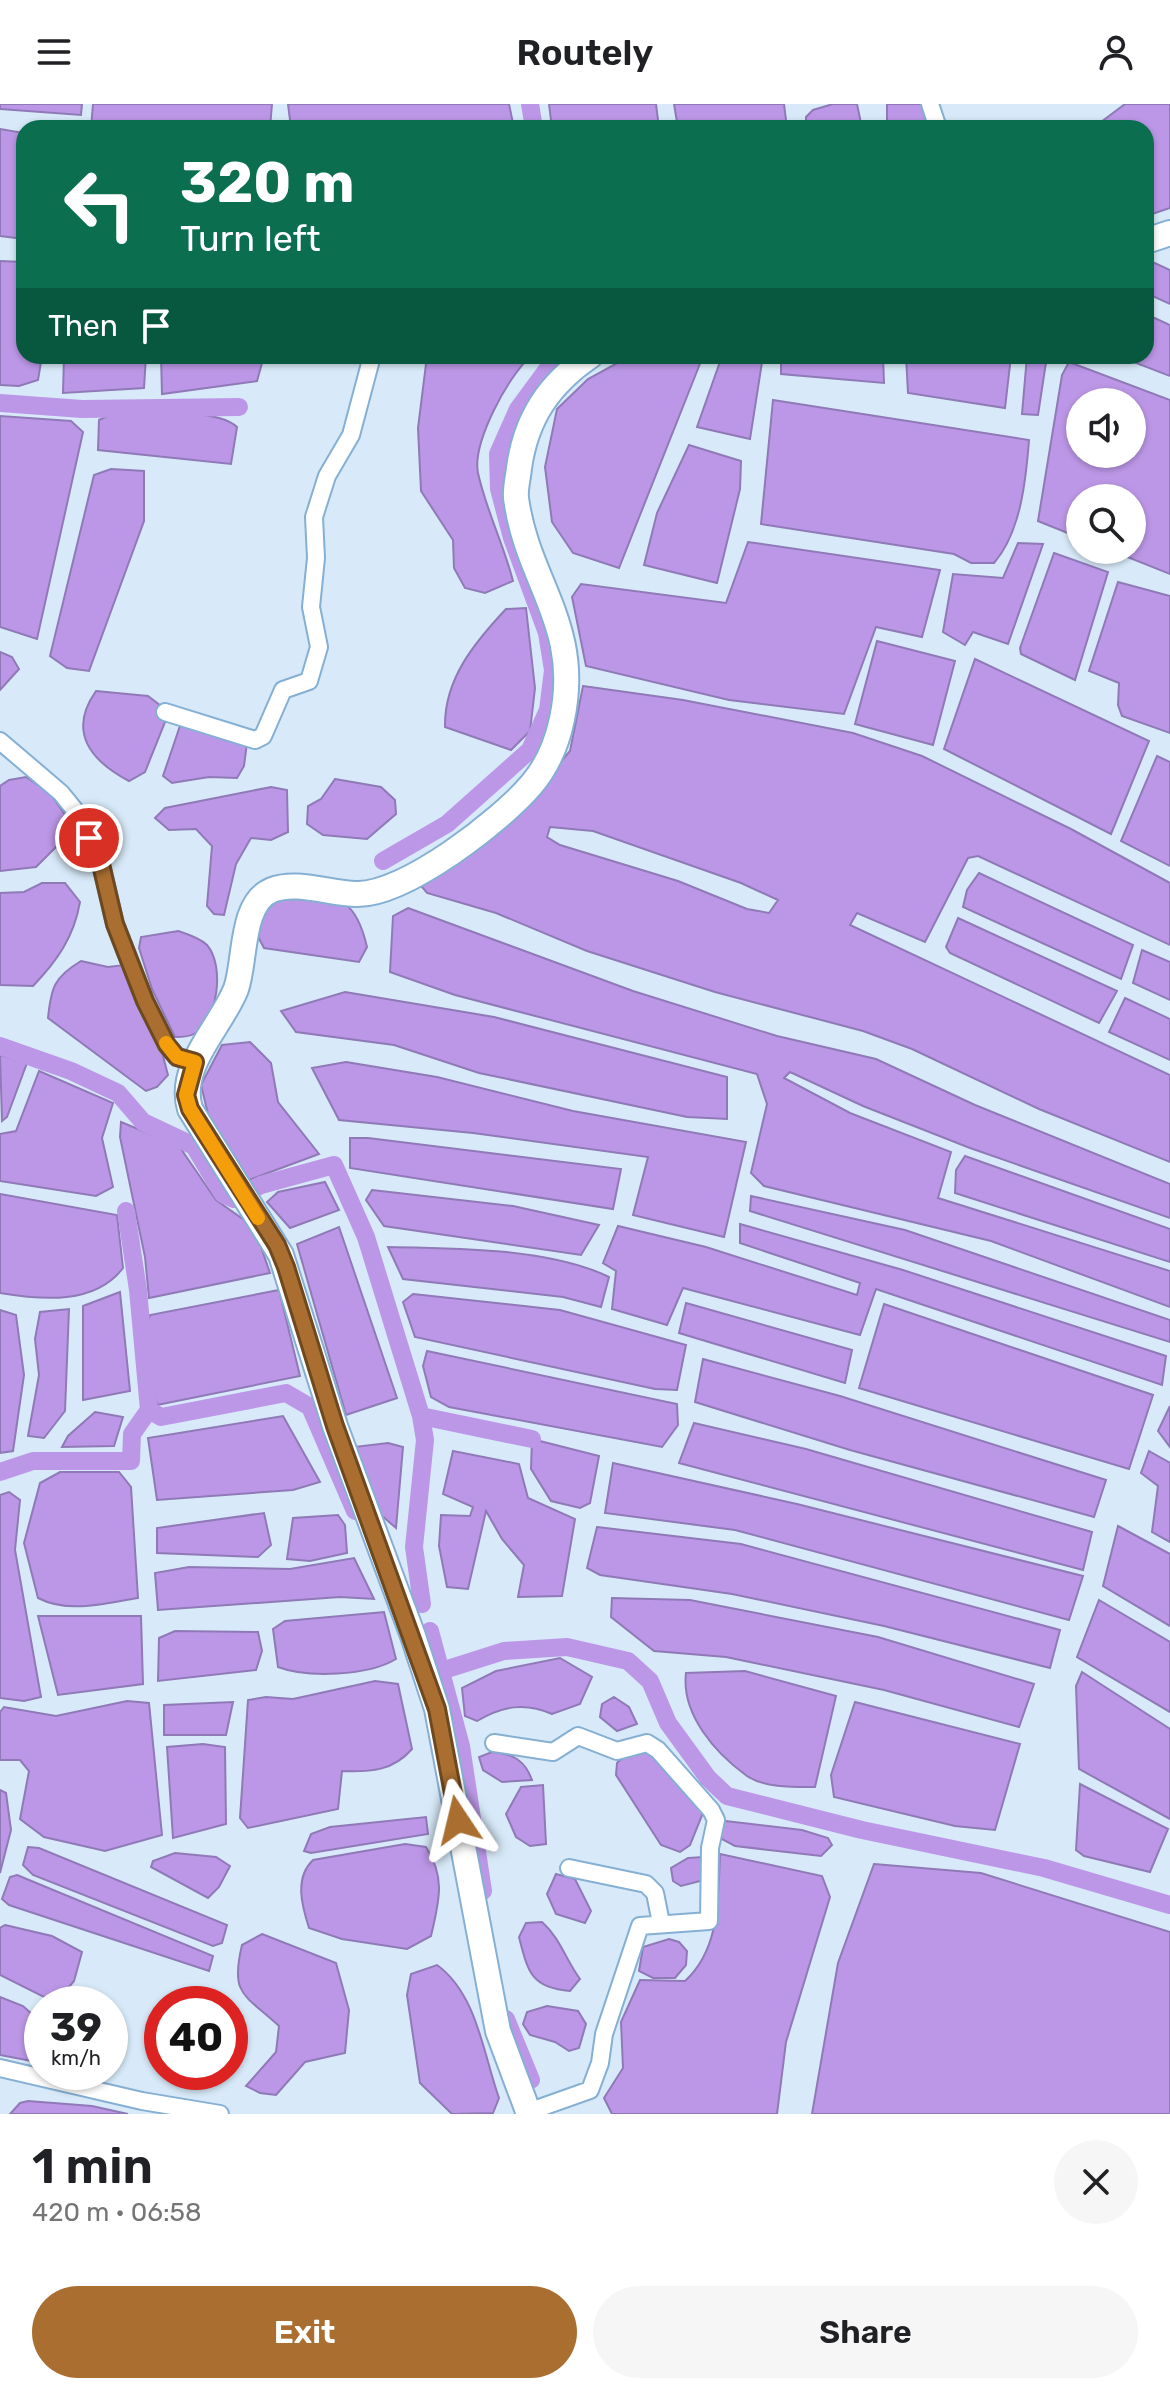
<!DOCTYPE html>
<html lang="en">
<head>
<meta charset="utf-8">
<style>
  :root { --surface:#fff; --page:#f6f6f6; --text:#202124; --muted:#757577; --accent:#aa6f30 }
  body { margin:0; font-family:Rubik,sans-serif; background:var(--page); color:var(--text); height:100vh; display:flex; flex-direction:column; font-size:30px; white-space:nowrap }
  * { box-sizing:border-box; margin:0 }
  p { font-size:26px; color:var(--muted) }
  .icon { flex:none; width:44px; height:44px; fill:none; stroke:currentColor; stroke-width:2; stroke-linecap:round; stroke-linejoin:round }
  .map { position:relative; height:2010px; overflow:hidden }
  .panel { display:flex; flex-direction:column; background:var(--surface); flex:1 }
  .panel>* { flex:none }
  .top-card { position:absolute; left:16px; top:16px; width:1138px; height:244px; border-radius:24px; box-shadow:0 2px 6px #0004; background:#0b6e4f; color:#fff; overflow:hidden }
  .tools { position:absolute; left:1066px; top:284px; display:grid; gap:16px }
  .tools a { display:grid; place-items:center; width:80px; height:80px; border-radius:50%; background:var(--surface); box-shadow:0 2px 6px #0004; font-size:40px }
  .speed { position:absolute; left:24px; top:1882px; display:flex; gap:16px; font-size:40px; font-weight:700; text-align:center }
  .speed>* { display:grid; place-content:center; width:104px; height:104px; border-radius:50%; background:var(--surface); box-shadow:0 2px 6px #0004; line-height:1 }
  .speed small { font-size:20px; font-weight:400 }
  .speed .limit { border:12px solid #d22; background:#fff; color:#111 }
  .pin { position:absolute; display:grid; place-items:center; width:68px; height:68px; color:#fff; margin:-34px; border:4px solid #fff; border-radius:50%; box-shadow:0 2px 8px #0007 }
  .me { position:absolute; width:88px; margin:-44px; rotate:350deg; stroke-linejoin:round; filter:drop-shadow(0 0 6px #0008) }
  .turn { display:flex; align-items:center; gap:28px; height:168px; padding:0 32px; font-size:36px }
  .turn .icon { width:104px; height:104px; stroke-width:2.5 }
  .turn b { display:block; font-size:56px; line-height:68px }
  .then { display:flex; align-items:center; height:76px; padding:0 32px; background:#0003; gap:16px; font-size:30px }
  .round { display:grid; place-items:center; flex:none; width:84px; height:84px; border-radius:42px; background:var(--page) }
  .summary { display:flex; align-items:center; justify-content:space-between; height:136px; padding:0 32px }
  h1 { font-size:48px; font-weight:600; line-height:60px }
  .button { display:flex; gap:16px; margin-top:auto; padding:16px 32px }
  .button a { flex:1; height:92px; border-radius:48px; background:var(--accent); color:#fff; font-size:32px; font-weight:600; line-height:92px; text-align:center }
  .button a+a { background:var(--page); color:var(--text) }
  header { display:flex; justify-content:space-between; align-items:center; height:104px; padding:0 32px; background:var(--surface); font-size:36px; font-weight:600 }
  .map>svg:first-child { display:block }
  .water { fill:#bc97e7; stroke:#8f7ab7; stroke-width:2; fill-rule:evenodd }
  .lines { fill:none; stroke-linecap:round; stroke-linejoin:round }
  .canal { stroke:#bc97e7; stroke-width:18 }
  .street-casing { stroke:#85afd3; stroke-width:20 }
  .secondary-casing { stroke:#85afd3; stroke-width:28 }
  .street { stroke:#fff; stroke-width:16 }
  .secondary { stroke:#fff; stroke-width:24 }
  .route-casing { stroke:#6e481f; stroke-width:20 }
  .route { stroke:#aa6f30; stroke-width:14 }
  .slow { stroke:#f59e0b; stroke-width:14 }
</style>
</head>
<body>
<header><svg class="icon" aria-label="menu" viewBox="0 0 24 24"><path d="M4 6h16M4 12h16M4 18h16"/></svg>Routely<svg class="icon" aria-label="person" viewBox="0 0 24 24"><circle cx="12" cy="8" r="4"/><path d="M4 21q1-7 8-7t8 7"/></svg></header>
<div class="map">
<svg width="1170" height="2010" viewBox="0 0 1170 2010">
  <rect width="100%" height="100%" fill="#d8eaf9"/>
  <!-- water -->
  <path class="water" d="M 0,0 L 82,0 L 81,11 L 0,5 Z
    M 93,0 L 272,0 L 270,24 L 91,24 Z
    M 288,0 L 509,0 L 514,24 L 291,24 Z
    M 549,0 L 656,0 L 659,24 L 552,24 Z
    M 674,0 L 784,0 L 787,24 L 678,24 Z
    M 833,0 L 857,0 L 862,24 L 806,24 L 806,13 L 813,6 Z
    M 887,0 L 922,0 L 930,24 L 887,24 Z
    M 1125,0 L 1170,0 L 1170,104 L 1146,112 L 1146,24 L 1093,24 Z
    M 0,25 L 24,29 L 24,135 L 0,132 Z
    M 1146,155 L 1170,166 L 1170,200 L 1146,189 Z
    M 0,157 L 24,158 L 24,252 L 42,252 L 38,276 L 19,282 L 0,281 Z
    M 1146,210 L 1170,221 L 1170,272 L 1118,252 L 1146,252 Z
    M 64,252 L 146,252 L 144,284 L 63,289 Z
    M 161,252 L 264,252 L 257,277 L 162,290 Z
    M 427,252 L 531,252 C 508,272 472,339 478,369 C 486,406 504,441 513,477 L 485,489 L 465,484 L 454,464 L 453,436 L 421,387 L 418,324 Z
    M 630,252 L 703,252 L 619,464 L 573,449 L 552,418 L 545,363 L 557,305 L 588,275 Z
    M 722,252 L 763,252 L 750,335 L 697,323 Z
    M 781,252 L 883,252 L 884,279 L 781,270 Z
    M 906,252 L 1011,252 L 1005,304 L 908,289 Z
    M 1027,252 L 1047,252 L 1038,311 L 1022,310 Z
    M 1069,258 L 1170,296 L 1170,470 L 1110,446 L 1132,446 L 1132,394 L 1080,394 L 1080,434 L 1038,417 L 1062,271 ZM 1132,298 L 1132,350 L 1080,350 L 1080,298 Z
    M 773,296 L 1029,336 C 1026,375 1021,428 994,459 L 971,459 L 954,450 L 761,420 Z
    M 110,311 C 140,311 215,302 237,323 L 231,360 L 98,346 L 99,316 Z
    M 0,312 L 71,317 L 83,328 L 37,535 L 0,523 Z
    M 689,341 L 741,357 L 740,385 L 717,479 L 644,461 L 657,409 Z
    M 111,365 L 144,367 L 144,417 L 89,567 L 67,564 L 50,552 L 94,371 Z
    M 748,438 L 940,466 L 922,533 L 876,523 L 844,610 L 729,596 L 586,562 L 572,493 L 581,480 L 726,499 Z
    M 1018,439 L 1043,440 L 1008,540 L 973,528 L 965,541 L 943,528 L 953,470 L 1003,474 Z
    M 1054,449 L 1108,468 L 1075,576 L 1021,550 L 1020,544 Z
    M 1118,478 L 1170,492 L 1170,629 L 1122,612 L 1118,601 L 1119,579 L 1089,567 Z
    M 526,504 L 535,584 L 530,627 L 511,646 L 445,623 C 444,575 475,538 506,505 Z
    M 877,537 L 955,557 L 933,641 L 855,620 Z
    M 0,548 L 12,553 L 19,565 L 0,586 Z
    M 975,555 L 1149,637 L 1111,730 L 944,645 Z
    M 583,582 L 683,596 L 853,629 L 922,652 L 1071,725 L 1170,779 L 1170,841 L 978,752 L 968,754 L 925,838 L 857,809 L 850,821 L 1170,971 L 1170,1058 L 1039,1005 L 912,945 L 863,927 L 715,888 L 587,847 L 496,809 L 427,789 L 418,778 L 534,689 L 570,647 ZM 550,723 L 593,727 L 741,779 L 778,796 L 769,809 L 747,805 L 678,777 L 560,741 L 547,733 Z
    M 96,587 L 148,592 L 169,608 L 145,668 L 129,677 C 91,657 67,628 96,587 Z
    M 184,610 L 247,639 L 244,662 L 237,674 L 209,673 L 172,679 L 163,672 Z
    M 1157,652 L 1170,658 L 1170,762 L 1121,737 Z
    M 26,673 L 50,689 L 72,721 L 72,727 L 36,763 L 0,767 L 0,682 L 9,676 Z
    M 335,675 L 381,683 L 395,696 L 396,710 L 367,735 L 323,731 L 307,720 L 308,702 L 321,695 Z
    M 271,683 L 287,686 L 288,728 L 271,736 L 251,734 L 236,760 L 224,811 L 214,810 L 207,802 L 212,742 L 196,725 L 169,726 L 155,714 L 165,704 Z
    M 979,769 L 1133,841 L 1121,875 L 963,803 L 967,786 Z
    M 42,779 L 65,779 L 80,798 C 74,833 57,857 33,882 L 0,881 L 0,789 L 24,788 Z
    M 284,789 C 335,795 354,787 367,843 L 359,858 L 264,844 L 255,827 L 265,802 Z
    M 408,804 L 633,887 L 777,932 L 876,955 L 975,1001 L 1170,1080 L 1170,1114 L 970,1044 L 863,1002 L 790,968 L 784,974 L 850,1009 L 951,1048 L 938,1094 L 1170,1167 L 1170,1203 L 991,1137 L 764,1082 L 751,1069 L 767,1000 L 757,970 L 455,891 L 390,868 L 393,812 Z
    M 958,814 L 1117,887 L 1099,919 L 950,849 L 946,843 Z
    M 178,827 C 187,830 200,834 207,841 C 225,862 218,916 194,930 C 189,933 181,933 175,933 L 152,885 L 139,844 L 141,833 Z
    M 1142,846 L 1170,858 L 1170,896 L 1133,879 Z
    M 81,857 L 108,863 L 124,861 L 139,905 L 158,933 L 168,971 L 157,983 L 146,987 L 48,914 C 51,884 54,873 81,857 Z
    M 345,888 L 494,913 L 727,973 L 727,1015 L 687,1013 L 479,969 L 394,941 L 296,928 L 281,907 Z
    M 1125,894 L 1170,915 L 1170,956 L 1109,928 Z
    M 250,938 L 271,959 L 278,998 L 319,1050 L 249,1076 L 208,1010 L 201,981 L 222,941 Z
    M 0,951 L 27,959 L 7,1013 L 2,1017 Z
    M 346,958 L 437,973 L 573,1007 L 746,1038 L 724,1133 L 633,1111 L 648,1053 L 473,1029 L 339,1016 L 312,964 Z
    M 39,967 L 113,999 L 102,1034 L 113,1083 L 96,1092 L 0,1077 L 0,1030 L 16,1027 Z
    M 121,1018 L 179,1042 L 216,1096 L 254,1123 L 270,1169 L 149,1194 L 145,1153 L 120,1033 Z
    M 350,1034 L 368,1034 L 621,1065 L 613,1105 L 350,1064 Z
    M 965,1052 L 1170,1125 L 1170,1158 L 955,1089 L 956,1066 Z
    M 325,1078 L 339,1106 L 290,1124 L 267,1098 L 278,1088 Z
    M 372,1086 L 513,1102 L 599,1121 L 581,1151 L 384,1122 L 366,1096 Z
    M 0,1090 L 117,1111 L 123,1164 C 95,1201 42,1196 0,1189 Z
    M 751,1092 L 905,1126 L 1170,1216 L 1170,1238 L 750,1107 Z
    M 740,1120 L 903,1166 L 1166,1252 L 1162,1281 L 876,1185 L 860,1231 L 683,1184 L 667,1221 L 612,1205 L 616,1167 L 603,1159 L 618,1122 L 706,1143 L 857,1191 L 860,1179 L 740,1139 Z
    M 339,1123 L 397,1294 L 346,1311 L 297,1140 Z
    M 388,1143 C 454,1144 550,1144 609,1173 L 601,1203 L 563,1193 L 403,1175 Z
    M 279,1186 L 300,1272 L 157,1301 L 145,1230 L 150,1211 Z
    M 120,1188 L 130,1287 L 83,1296 L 83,1202 Z
    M 413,1190 L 560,1206 L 686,1241 L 677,1286 L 655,1285 L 415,1233 L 403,1198 Z
    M 686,1199 L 852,1246 L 845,1279 L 679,1229 Z
    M 884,1200 L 1153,1291 L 1129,1365 L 859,1284 Z
    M 69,1205 L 65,1307 L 44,1334 L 28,1332 L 39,1271 L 35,1235 L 40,1208 Z
    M 0,1206 L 16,1211 L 24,1271 L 13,1347 L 0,1349 Z
    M 427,1247 L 677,1300 L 678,1321 L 662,1343 L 449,1303 L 431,1293 L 423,1262 Z
    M 703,1255 L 840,1292 L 1106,1376 L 1094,1413 L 850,1346 L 695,1298 Z
    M 1170,1302 L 1170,1343 L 1158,1327 Z
    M 95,1308 L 123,1313 L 114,1342 L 62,1343 L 68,1332 Z
    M 283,1312 L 320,1378 L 293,1386 L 157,1396 L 148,1334 Z
    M 694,1319 L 806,1345 L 1092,1428 L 1083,1466 L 679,1359 Z
    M 532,1335 L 599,1352 L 590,1399 L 580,1404 L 551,1397 L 531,1365 Z
    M 388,1339 L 403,1343 L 396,1424 L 381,1411 L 354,1343 Z
    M 453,1347 L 519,1360 L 528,1394 L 575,1415 L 562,1492 L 518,1493 L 524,1461 L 502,1435 L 486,1407 L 468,1485 L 447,1483 L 439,1442 L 441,1411 L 470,1412 L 473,1403 L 443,1390 Z
    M 1149,1347 L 1170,1359 L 1170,1438 L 1152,1428 L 1158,1382 L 1141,1369 Z
    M 613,1359 L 797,1400 L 1083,1472 L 1069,1516 L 735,1426 L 605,1409 Z
    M 60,1368 L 119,1368 L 131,1383 L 138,1494 C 105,1499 69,1510 38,1494 L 24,1439 L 40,1379 Z
    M 9,1388 L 20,1396 L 15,1446 L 41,1593 L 24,1597 L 0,1594 L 0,1391 Z
    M 264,1409 L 271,1441 L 258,1453 L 157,1449 L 157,1424 Z
    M 338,1411 L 345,1421 L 347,1449 L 310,1457 L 287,1455 L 293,1414 Z
    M 1118,1422 L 1170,1450 L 1170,1522 L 1103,1482 Z
    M 597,1423 L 741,1440 L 1060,1526 L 1050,1564 L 884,1522 L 732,1490 L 600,1471 L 587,1464 Z
    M 354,1454 L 374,1495 L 340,1493 L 158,1506 L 155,1469 L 189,1463 L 290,1465 Z
    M 612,1494 L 690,1496 L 878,1533 L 1034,1580 L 1019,1623 L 884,1586 L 726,1553 L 654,1547 L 611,1513 Z
    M 1099,1496 L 1170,1538 L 1170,1608 L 1077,1553 Z
    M 384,1508 L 396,1555 C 368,1572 307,1574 278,1563 L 273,1525 L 285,1517 Z
    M 38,1512 L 141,1512 L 143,1580 L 58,1591 Z
    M 175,1527 L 258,1528 L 262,1547 L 256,1566 L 158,1577 L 159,1534 Z
    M 560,1554 L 592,1573 L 580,1600 L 552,1610 C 525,1598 502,1602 477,1617 L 465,1612 L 462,1584 L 496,1567 Z
    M 745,1567 L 836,1592 L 815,1683 C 794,1683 765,1684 747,1672 C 715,1649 681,1610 686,1569 Z
    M 1082,1568 L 1170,1625 L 1170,1715 L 1079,1665 L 1076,1582 Z
    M 375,1577 L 398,1580 L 412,1645 C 393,1667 371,1668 342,1667 L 338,1705 L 248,1724 L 240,1714 L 248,1596 L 266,1593 L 293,1595 Z
    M 614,1593 L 629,1603 L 637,1620 L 617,1627 L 600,1613 L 602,1600 Z
    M 127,1597 L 149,1599 L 162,1731 L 105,1747 L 44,1733 L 20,1715 L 29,1667 L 20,1656 L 0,1656 L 0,1608 L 4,1603 L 56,1612 Z
    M 233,1598 L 226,1631 L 164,1631 L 164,1601 Z
    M 855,1598 L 1020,1640 L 995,1726 L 955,1722 L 834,1693 L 831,1671 Z
    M 203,1640 L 225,1643 L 226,1720 L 173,1734 L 167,1643 Z
    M 648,1645 L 705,1704 L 690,1741 L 680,1748 L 661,1741 L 616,1671 L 617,1659 L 630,1647 Z
    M 492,1648 C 513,1650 525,1656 532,1676 L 502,1678 L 483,1666 L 479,1653 Z
    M 1080,1680 L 1168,1725 L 1150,1768 L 1084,1752 L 1076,1746 Z
    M 543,1681 L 546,1740 L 530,1742 L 516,1733 L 506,1710 L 521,1683 Z
    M 0,1686 L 6,1689 L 11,1726 L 0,1769 Z
    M 426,1713 L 428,1730 L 311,1749 L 304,1747 L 311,1730 L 330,1723 Z
    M 717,1716 L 802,1726 L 828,1734 L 832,1741 L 821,1752 L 735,1742 L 718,1733 Z
    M 405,1740 L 426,1743 C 446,1774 439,1797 431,1832 L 407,1845 L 342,1835 L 309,1824 C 302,1802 294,1774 313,1756 Z
    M 28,1743 L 39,1744 L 227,1821 L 222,1839 L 213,1842 L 33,1771 L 23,1761 Z
    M 175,1749 L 216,1753 L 230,1762 L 219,1783 L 208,1794 L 151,1763 L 153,1757 Z
    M 720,1750 L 822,1772 L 830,1793 L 786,1938 L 777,2010 L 612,2010 L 604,1994 L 623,1964 L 621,1918 L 640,1876 L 685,1877 C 720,1845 718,1795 720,1750 Z
    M 703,1753 L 704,1776 L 681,1782 L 673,1777 L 671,1764 L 688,1754 Z
    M 874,1760 L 981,1769 L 1170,1828 L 1170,2010 L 812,2010 L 838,1859 Z
    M 556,1770 L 575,1775 L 591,1807 L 585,1819 L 556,1810 L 547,1790 Z
    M 17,1771 L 213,1852 L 209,1867 L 9,1801 L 2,1795 L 10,1773 Z
    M 542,1818 C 560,1834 566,1856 580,1875 L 570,1887 C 531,1884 528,1868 519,1833 L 526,1819 Z
    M 5,1821 L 52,1832 L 82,1848 L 74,1877 L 56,1899 L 0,1871 L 0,1824 Z
    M 262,1830 L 336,1859 L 349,1906 L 345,1949 L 305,1958 L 276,1991 L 260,1989 L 246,1982 L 276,1948 L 279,1922 C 244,1890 230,1891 242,1841 Z
    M 669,1835 L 679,1838 L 687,1847 L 686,1861 L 675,1874 L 653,1874 L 639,1867 L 643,1843 Z
    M 437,1861 C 477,1890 483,1949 499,1994 L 493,2009 L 452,2010 L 420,1979 L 407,1891 L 411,1870 Z
    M 0,1893 L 23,1902 L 42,1919 L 42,1959 L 0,1951 Z
    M 547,1902 L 578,1907 L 586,1920 L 579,1944 L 569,1947 L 555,1938 L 530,1931 L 523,1920 L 527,1908 Z
    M 28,1997 L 92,2002 L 128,2010 L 10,2010 L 20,1999 Z"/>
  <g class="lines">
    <!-- canal -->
    <path class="canal" d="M 530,0 L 534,24
      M 0,299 L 82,305 L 239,303
      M 383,757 L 447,720 L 530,646 L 548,606 L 553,566 L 547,529 L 512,434 L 499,385 L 498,350 L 518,305 L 557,252
      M 0,942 L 71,967 L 118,989 L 143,1018 L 194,1042 L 223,1090 L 234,1095 L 261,1081 L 334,1061 L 366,1133 L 421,1312 L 425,1336 L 414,1443 L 422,1500
      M 149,1306 L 161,1313 L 286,1289 L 310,1303 L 355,1407
      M 421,1312 L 532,1335
      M 0,1368 L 33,1357 L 131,1357 L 132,1330 L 149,1306 L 138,1186 L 126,1107
      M 430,1527 L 461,1642 L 483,1787
      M 441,1567 L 504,1547 L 567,1543 L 628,1557 L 650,1577 L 668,1619 L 708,1674 L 727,1692 L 862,1726 L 1044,1764 L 1170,1801
      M 506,1915 L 531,1976"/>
    <!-- street casing -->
    <g class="street-casing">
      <path id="street" d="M 930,0 L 938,24
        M 165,608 L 255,636 L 263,632 L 283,586 L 309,577 L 319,543 L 311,503 L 316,454 L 314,413 L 327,372 L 351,331 L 372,252
        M 0,637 L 61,689 L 78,710 L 100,756 L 115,820 L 145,897 L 167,941 L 177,953 L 195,958
        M 494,1639 L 553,1648 L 578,1632 L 617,1647 L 647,1639 L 658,1646 L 711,1706 L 716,1716 L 710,1744 L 709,1817 L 640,1822 L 604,1930 L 600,1959 L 590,1986 L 528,2008
        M 569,1764 L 646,1780 L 655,1789 L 661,1819
        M 0,1964 L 142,1997 L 220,2010"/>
    </g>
    <!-- secondary casing -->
    <g class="secondary-casing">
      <path id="secondary" d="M 1146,137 L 1170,129
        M 529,2010 L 498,1927 L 437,1605 L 413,1532 L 335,1322 L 281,1151 L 190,1005 C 177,962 221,923 236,885 C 246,857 240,799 272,786 C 297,776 331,790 356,790 C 404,792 502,716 532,680 C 548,661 557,639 562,615 C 582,521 527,478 516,394 C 515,385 518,374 519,364 C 526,314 549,280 590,252"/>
    </g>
    <!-- street -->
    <use href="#street" class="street"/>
    <!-- secondary -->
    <use href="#secondary" class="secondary"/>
  </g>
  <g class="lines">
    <!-- route casing -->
    <g class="route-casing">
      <path id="route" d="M 89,734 L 100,756 L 115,820 L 145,897 L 167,941 L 177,953 L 195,958 L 186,991 L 190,1005 L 277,1141 L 286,1163 L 335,1322 L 437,1605 L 458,1716"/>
    </g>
    <!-- route -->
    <use href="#route" class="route"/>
    <!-- slow -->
    <path class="slow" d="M 166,939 L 177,953 L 195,958 L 186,991 L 190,1005 L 258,1114"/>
  </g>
</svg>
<div class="tools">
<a><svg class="icon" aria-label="sound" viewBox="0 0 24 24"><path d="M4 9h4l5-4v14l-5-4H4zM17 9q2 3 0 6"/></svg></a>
<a><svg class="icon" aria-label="search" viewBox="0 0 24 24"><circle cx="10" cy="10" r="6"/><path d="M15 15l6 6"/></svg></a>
</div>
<div class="speed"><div>39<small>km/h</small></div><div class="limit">40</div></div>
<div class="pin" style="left:89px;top:734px;background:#d93025"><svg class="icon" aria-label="arrive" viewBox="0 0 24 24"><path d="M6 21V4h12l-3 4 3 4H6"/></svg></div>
<svg class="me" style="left:458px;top:1716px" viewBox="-20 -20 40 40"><path d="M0-17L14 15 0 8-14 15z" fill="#aa6f30" stroke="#fff" stroke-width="4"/></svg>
<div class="top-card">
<div class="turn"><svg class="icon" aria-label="left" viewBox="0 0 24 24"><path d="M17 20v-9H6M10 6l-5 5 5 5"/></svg><div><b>320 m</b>Turn left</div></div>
<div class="then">Then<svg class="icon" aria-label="arrive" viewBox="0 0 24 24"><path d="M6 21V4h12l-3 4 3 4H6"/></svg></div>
</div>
</div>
<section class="panel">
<div class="summary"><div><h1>1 min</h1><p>420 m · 06:58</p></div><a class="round"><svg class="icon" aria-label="close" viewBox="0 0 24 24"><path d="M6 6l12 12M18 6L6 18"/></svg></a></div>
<div class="button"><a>Exit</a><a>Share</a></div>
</section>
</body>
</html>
